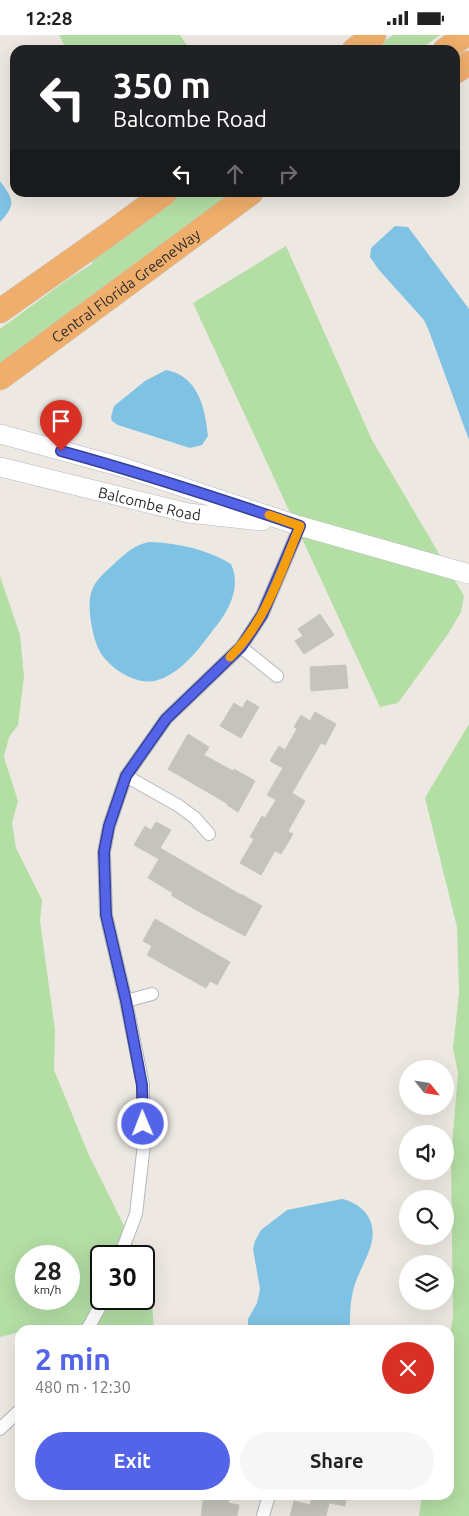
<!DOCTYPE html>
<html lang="en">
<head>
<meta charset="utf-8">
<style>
  :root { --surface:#fff; --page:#f6f6f6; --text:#222; --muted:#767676; --accent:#5364e9 }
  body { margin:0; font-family:Ubuntu,sans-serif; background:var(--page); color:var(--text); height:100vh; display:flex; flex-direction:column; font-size:19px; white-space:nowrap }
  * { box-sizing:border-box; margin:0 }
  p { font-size:16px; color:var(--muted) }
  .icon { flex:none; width:28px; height:28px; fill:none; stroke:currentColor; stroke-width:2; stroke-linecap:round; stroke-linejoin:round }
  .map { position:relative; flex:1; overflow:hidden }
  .side { position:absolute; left:15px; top:1290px; width:439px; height:175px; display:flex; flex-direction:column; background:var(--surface); border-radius:15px; box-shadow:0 5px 20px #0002 }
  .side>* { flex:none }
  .top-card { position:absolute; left:10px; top:10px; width:450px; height:152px; border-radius:15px; box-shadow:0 5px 20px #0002; background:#202124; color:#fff; overflow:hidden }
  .needle { width:32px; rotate:120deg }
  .tools { position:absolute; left:399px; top:1025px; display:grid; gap:10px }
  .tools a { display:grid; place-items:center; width:55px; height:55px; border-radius:50%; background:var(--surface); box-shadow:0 5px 20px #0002; font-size:25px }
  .speed { position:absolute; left:15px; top:1210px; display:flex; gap:10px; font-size:25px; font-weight:700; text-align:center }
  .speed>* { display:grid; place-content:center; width:65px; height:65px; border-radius:50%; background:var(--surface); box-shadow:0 5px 20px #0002; line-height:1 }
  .speed small { font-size:12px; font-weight:400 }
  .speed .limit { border:2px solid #111; border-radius:8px; background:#fff; color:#111 }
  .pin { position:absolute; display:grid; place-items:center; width:42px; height:42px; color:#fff; margin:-51px -21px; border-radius:50% 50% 50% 0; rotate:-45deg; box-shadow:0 0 5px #0007 }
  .pin .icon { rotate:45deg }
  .me { position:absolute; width:55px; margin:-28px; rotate:359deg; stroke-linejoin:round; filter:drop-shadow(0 0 4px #0008) }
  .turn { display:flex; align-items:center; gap:18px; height:105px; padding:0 20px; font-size:22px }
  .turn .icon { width:65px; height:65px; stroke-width:2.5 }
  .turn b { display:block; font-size:35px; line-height:42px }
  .lanes { display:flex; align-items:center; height:48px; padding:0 20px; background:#0003; justify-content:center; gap:25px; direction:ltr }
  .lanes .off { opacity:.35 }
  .round { display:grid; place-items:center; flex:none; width:52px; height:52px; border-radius:26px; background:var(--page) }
  .overview { display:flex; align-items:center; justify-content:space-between; height:85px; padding:0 20px }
  h1 { font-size:30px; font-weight:700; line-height:38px; color:var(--accent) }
  .action { display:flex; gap:10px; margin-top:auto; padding:10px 20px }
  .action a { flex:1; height:58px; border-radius:30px; background:var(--accent); color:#fff; font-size:20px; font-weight:700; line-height:58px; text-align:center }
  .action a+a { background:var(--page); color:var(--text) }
  .status { display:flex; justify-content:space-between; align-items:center; height:35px; padding:0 25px; background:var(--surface); direction:ltr }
  .status svg { height:14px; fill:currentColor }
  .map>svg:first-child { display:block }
  .green { fill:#b3dea4; fill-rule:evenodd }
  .water { fill:#80c2e4 }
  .building { fill:#c6c3bd; stroke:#c9c5bb }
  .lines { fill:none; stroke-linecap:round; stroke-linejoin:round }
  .street-casing { stroke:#b5b6bf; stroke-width:14 }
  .secondary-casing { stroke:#b5b6bf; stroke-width:20 }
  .highway-casing { stroke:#c8c8c8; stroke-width:25 }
  .street { stroke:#fff; stroke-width:12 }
  .secondary { stroke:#fff; stroke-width:19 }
  .highway { stroke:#efae6b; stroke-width:24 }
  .route-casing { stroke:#364197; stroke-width:12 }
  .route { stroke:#5364e9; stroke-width:9 }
  .slow { stroke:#f59e0b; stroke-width:9 }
  .labels { text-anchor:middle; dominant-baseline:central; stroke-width:5; stroke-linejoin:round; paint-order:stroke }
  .street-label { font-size:15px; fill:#2d2d2d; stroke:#fff }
</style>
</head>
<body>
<div class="status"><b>12:28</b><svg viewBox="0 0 49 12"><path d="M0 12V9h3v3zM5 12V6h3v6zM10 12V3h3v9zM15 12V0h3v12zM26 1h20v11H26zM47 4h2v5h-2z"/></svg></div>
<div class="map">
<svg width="469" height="1481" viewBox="0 0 469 1481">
  <rect width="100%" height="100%" fill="#ede9e2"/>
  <!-- green -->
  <path class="green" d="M 59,0 L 180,0 L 190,15 L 67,15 Z
    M 393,0 L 440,0 L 422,13 L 423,15 L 372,15 Z
    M 179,158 L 233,158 L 0,329 L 0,294 L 68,244 L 92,229 L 92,222 Z
    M 286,211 L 372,405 L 464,561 L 461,577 L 448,599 L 398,668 L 380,672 L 193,268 Z
    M 0,541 L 20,600 L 24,642 L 18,690 L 9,702 L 4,722 L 18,766 L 12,788 L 16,813 L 42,865 L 40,886 L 55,995 L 54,1035 L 88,1118 L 139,1221 L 101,1221 L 101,1264 L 144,1264 L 144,1230 L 150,1243 L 154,1295 L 55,1295 L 37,1292 L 27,1295 L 20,1295 L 20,1297 L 0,1302 ZM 26,1221 L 69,1221 L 69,1264 L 26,1264 Z
    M 469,689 L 469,1481 L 419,1481 L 422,1460 L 449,1460 L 449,1306 L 453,1282 L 451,1122 L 458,1038 L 453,1014 L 459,957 L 457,892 L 425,763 Z"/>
  <!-- water -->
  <path class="water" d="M 0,146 C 13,164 17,169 0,187 Z
    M 395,191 L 408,192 L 469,274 L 469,405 L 429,296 L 424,285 L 379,235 L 370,222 L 371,213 Z
    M 166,335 C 198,341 205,372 208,401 L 202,410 L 190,413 L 118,390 L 112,386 L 111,382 L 114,371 L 145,346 Z
    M 149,507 C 177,508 207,514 231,529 C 242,553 228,577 213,595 C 199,614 179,641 154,646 C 134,650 106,631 98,613 C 92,599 87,572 91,558 C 94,545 108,535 117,526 C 127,517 135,510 149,507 Z
    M 342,1164 C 352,1166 358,1170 365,1177 C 384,1201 363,1225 355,1249 C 350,1264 350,1279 350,1295 L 248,1295 L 248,1284 L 257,1268 L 260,1254 L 253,1214 L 255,1206 L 261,1195 L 287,1175 Z"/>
  <!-- building -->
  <path class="building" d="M 320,579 L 334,600 L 304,619 L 295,606 L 303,601 L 298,594 Z
    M 346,630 L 348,653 L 311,656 L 310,632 Z
    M 247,665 L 259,672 L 241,703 L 220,691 L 234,668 L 242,673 Z
    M 315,677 L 336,689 L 325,710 L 321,708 L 292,758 L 305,766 L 288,796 L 293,799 L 281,819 L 275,816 L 261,840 L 240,828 L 254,804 L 250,802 L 262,781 L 265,783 L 276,765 L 267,760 L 283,733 L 270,726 L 279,711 L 285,715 L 297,694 L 294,692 L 301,680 L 310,686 Z
    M 188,699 L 209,712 L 204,720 L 233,736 L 234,734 L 255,746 L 238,777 L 227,770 L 228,769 L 168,734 Z
    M 156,787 L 171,795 L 160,813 L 241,860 L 241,859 L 262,871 L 245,901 L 196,875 L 171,860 L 173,858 L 148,843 L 159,824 L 134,810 L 145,791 L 151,795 Z
    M 155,884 L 230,927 L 217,950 L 210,946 L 206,953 L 147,920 L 152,911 L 143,906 Z
    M 204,1460 L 229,1460 L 228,1468 L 239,1470 L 237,1481 L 201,1481 Z
    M 312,1460 L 347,1460 L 345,1471 L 329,1468 L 326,1481 L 290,1481 L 294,1466 L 310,1470 Z"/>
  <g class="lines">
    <!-- street casing -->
    <g class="street-casing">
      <path id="street" d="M 241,612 L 277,641
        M 126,741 L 179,771 L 195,783 L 209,799
        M 126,966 L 152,959
        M 120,1221 L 136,1179 L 144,1109 L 143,1050 L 126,966 L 106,880 L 104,817 L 109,791 L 126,741 L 166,684 L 241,612 L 262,580 L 300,491
        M 87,1295 L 104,1264
        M 0,1394 L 20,1375
        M 263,1481 L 269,1460"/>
    </g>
    <!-- secondary casing -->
    <g class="secondary-casing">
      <g id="secondary">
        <path d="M 0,399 L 125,433 L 300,491 L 469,539"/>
        <path id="s1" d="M 0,432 L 188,478 L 262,486"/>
      </g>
    </g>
    <!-- highway casing -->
    <g class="highway-casing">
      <g id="highway">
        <path d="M 354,15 L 374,0"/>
        <path d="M 445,15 L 465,0"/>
        <path d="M 455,37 L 469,28"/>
        <path d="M 0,276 L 112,197 L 165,158"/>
        <path id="s2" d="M 0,343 L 251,158"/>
      </g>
    </g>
    <!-- street -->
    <use href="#street" class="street"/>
    <!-- secondary -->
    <use href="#secondary" class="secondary"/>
    <!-- highway -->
    <use href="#highway" class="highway"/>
  </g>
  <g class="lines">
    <!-- route casing -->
    <g class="route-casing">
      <path id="route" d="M 61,416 C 142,438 221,464 300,491 L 262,580 L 241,612 L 166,684 L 126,741 L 109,791 L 104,817 L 106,880 L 126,966 L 142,1050 L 143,1089"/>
    </g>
    <!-- route -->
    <use href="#route" class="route"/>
    <!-- slow -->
    <path class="slow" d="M 230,622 C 266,587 281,536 300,491 L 269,480"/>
  </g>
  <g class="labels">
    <!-- street labels -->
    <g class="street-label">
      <text stroke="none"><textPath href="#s2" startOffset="156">Central Florida GreeneWay</textPath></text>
      <text stroke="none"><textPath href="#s1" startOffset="154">Balcombe Road</textPath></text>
    </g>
  </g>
</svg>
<div class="tools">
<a><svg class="needle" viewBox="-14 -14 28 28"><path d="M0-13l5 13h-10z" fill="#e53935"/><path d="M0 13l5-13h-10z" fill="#767676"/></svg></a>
<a><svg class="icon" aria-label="sound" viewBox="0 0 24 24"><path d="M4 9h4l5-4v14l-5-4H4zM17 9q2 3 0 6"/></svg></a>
<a><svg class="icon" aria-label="search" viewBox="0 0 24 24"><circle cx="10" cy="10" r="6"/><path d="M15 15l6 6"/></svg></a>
<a><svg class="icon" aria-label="layers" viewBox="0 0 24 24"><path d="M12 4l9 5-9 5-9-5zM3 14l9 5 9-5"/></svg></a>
</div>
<div class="speed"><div>28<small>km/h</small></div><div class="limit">30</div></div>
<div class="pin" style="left:61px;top:416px;background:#d93025"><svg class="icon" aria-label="arrive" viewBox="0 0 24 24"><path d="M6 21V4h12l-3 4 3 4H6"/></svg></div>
<svg class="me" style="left:143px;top:1089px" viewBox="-20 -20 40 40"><circle r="17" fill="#5364e9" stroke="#fff" stroke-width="3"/><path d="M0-11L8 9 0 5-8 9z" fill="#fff"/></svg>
<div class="top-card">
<div class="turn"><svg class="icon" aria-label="left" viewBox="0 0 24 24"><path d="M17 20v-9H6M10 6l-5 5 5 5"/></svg><div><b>350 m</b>Balcombe Road</div></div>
<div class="lanes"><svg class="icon" aria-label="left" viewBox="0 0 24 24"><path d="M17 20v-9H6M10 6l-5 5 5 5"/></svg><svg class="icon off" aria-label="ahead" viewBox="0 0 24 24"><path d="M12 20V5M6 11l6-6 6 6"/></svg><svg class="icon off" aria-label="right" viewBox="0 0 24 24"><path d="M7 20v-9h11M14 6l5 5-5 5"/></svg></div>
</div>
<section class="side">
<div class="overview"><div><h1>2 min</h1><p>480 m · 12:30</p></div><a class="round" style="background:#d93025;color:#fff"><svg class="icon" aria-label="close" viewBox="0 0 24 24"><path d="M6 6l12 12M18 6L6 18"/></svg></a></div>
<div class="action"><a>Exit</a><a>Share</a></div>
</section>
</div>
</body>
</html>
